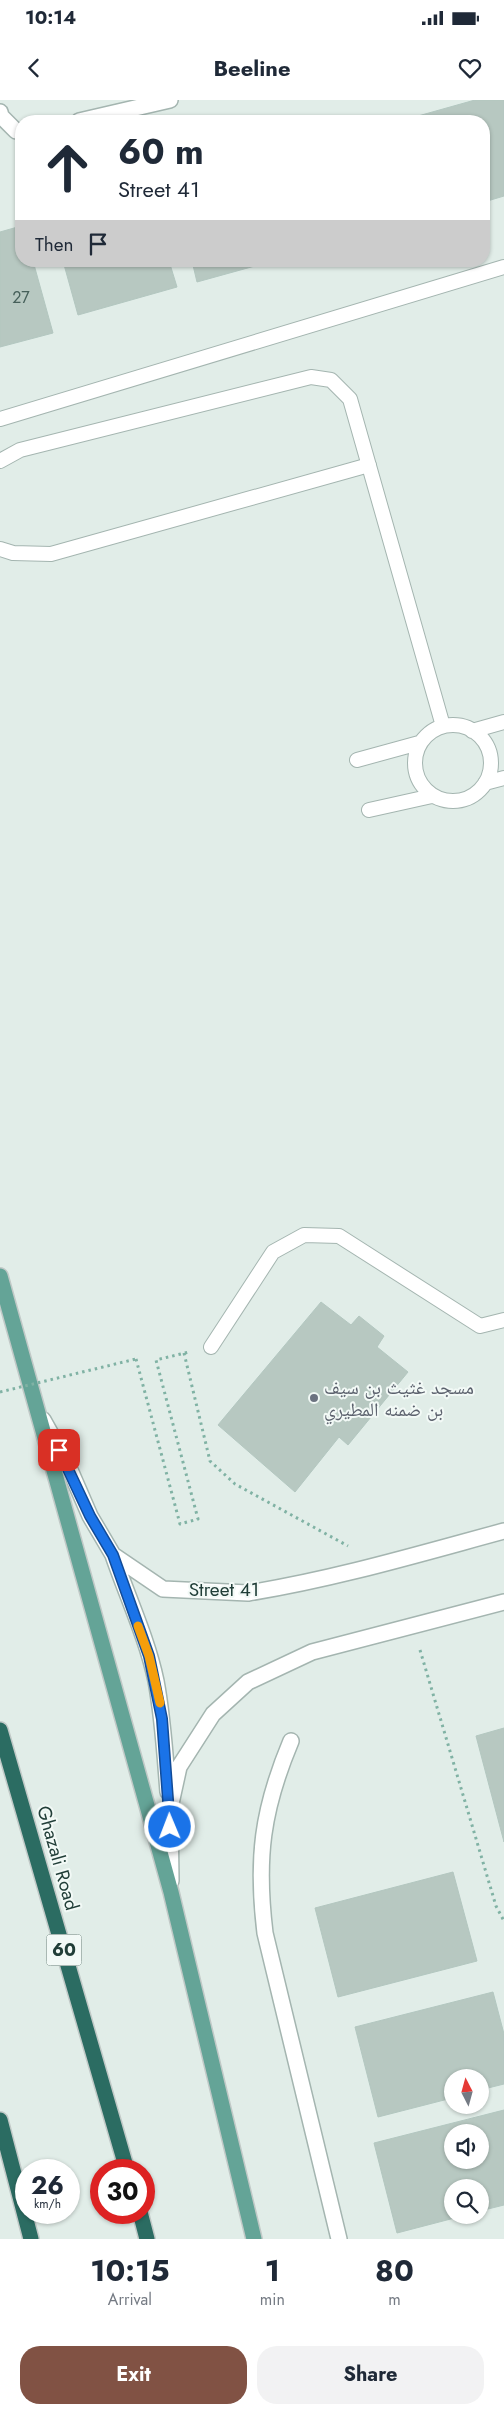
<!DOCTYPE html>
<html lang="en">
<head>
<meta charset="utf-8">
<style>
  :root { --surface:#fff; --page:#f2f2f3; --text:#1f2937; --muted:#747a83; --accent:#815244 }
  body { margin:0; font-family:Jost,"Noto Naskh Arabic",sans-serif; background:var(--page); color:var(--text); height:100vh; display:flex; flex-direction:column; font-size:19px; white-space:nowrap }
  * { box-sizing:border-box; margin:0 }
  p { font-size:16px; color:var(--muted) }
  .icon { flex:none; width:28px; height:28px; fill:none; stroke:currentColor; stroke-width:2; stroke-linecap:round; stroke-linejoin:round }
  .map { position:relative; height:2139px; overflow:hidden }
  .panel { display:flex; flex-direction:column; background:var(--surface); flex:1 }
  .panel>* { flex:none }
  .banner { position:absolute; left:15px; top:15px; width:475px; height:152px; border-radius:20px; box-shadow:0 1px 4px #0004; background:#fff; color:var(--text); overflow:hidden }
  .needle { width:32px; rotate:354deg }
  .tools { position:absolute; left:444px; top:1969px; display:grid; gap:10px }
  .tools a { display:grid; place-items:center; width:45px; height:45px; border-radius:50%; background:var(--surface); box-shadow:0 1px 4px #0004; font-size:25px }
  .speed { position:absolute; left:15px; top:2059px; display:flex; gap:10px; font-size:25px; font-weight:700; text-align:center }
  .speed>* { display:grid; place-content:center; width:65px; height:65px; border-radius:50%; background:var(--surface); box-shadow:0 1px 4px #0004; line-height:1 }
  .speed small { font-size:12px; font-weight:400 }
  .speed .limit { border:8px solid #d22; background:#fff; color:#111 }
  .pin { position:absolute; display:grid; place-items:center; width:42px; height:42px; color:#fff; margin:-21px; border-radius:10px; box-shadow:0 2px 8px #0006 }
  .me { position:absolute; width:55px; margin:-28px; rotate:359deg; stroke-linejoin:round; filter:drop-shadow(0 0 4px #0008) }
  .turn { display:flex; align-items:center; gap:18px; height:105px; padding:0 20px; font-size:22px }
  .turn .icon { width:65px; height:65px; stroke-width:2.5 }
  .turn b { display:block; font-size:35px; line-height:42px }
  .then { display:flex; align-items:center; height:48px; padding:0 20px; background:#0003; gap:10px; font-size:19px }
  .eta { display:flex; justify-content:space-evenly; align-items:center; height:85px; text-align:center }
  .eta b { font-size:30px; font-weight:700; line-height:35px }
  .action { display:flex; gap:10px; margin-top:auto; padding:10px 20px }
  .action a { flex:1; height:58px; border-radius:20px; background:var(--accent); color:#fff; font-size:20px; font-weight:700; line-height:58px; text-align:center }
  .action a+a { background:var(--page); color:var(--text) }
  .status { display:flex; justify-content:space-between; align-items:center; height:35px; padding:0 25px; background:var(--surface); direction:ltr }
  .status svg { height:14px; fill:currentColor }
  header { display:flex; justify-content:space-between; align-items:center; height:65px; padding:0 20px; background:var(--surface); font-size:22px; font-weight:700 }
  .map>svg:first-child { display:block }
  .building { fill:#b7c8c1; stroke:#b3c7c0; fill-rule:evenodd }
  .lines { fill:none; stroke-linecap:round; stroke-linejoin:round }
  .lane-casing { stroke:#a4b5b0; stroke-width:16 }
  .street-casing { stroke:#a4b5b0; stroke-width:18 }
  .primary-casing { stroke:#c1c9c7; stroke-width:18 }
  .highway-casing { stroke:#c1c9c7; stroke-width:18 }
  .path { stroke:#80b2a4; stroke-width:3; stroke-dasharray:2.5 4; stroke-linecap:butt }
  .lane { stroke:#fff; stroke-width:14 }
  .street { stroke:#fff; stroke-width:15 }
  .primary { stroke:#64a497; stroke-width:15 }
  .highway { stroke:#2b6c62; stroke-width:15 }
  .path-bridge { stroke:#80b2a4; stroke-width:3; stroke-dasharray:2.5 4; stroke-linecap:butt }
  .route-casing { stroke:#114b97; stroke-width:12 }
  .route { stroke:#1a73e8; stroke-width:9 }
  .slow { stroke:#f59e0b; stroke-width:9 }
  .worship-dot { fill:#6b7280; stroke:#f2f9f6; stroke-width:2 }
  .labels { text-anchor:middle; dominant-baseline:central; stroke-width:4; stroke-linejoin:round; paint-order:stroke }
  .number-label { font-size:16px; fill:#46605a }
  .shield { fill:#f2f9f6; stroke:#607671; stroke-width:1 }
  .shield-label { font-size:18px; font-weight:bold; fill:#213e38 }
  .worship-label { font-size:19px; fill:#5b616d; stroke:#f2f9f6; text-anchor:start }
  .street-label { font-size:19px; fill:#213e38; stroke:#f2f9f6 }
</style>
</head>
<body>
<div class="status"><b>10:14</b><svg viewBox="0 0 49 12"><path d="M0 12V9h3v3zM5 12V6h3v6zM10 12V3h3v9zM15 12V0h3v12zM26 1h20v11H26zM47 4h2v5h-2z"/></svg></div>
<header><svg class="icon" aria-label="back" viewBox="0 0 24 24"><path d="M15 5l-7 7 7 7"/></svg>Beeline<svg class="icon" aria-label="heart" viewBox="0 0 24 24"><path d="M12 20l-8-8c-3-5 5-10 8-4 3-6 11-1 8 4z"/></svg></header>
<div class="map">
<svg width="504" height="2139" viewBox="0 0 504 2139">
  <rect width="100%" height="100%" fill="#e1ede8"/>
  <!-- building -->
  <path class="building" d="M 475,0 L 504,0 L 504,96 L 484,102 L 484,21 L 420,21 L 418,16 Z
    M 21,126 L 21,161 L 33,161 L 53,233 L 0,247 L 0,132 Z
    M 63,161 L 169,161 L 177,187 L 78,215 Z
    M 192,161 L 273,161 L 197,182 Z
    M 321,1202 L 351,1225 L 359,1216 L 384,1236 L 377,1247 L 408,1272 L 348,1345 L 339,1337 L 295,1392 L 218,1325 Z
    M 504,1628 L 504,1742 L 476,1636 Z
    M 453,1772 L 477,1861 L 338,1897 L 315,1808 Z
    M 493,1892 L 504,1934 L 504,1984 L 480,1990 L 480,1978 L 452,1978 L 452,1998 L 378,2017 L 355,1927 Z
    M 504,2010 L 504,2105 L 480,2111 L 480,2088 L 452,2088 L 452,2115 L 466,2115 L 397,2133 L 374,2043 ZM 452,2032 L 480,2032 L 480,2060 L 452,2060 Z"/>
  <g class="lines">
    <!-- lane casing -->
    <g class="lane-casing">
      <path id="lane" d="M 0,319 L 504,167
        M 0,361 L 20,350 L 311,277 L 331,280 L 350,299 L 443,626
        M 0,449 L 13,453 L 51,454 L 369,365
        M415 663a38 38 0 1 1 76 0a38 38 0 1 1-76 0Z
        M 472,631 L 504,622
        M 357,660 L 419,643
        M 485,683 L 504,678
        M 369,710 L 432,696
        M 211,1247 L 273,1152 L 304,1135 L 339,1136 L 480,1226 L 504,1220"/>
    </g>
    <!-- street casing -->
    <g class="street-casing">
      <path id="street" d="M 0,12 L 1,16 L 16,31 L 21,31
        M 79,21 L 170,0
        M 43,1320 L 67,1363 L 90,1416 L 113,1455 L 163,1489 L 248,1493 C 335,1479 419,1454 504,1431
        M 113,1455 C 127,1496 147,1538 156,1581 C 163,1618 165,1655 168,1692
        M 291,1641 C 262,1710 256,1759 265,1833 L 339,2139
        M 171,1781 L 170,1708 L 179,1667 L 213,1614 L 248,1582 L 312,1552 L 504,1502"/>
    </g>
    <!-- primary casing -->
    <g class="primary-casing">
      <path id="primary" d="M 0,1176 L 171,1792 L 254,2139"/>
    </g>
    <!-- highway casing -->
    <g class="highway-casing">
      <path id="highway" d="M 0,1630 L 127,2070
        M 0,2020 L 31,2139
        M 140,2112 L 147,2139"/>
    </g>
    <!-- path -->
    <path class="path" d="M 184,1253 L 210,1361 L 235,1384 L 348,1446
      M 136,1259 L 180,1424 L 198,1419 L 156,1260 L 189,1252
      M 420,1550 L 496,1806 L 504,1821"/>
    <!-- lane -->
    <use href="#lane" class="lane"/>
    <!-- street -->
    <use href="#street" class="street"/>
    <!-- primary -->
    <use href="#primary" class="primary"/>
    <!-- highway -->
    <use href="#highway" class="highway"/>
    <!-- path-bridge -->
    <path class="path-bridge" d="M 0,1292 L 136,1259"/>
  </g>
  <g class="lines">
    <!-- route casing -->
    <g class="route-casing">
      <path id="route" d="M 59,1350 L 90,1416 L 113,1455 L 149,1556 L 162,1619 L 170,1727"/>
    </g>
    <!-- route -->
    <use href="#route" class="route"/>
    <!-- slow -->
    <path class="slow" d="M 138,1526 L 149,1556 L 160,1603"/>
  </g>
  <!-- markers -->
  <circle class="worship-dot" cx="314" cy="1298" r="5"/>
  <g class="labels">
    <!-- number labels -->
    <g class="number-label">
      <text x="21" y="197">27</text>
    </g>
    <!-- shield labels -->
    <rect class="shield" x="46.5" y="1834.5" width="35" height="31" rx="4"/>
    <g class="shield-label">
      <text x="64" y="1850">60</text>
    </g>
    <!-- worship labels -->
    <g class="worship-label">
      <text x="324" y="1287">مسجد غثيث بن سيف<tspan x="324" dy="22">بن ضمنه المطيري</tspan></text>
    </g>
    <!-- street labels -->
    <g class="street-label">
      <text x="224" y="1489">Street 41</text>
      <text transform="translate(58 1758) rotate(74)">Ghazali Road</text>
    </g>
  </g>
</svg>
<div class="tools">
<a><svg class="needle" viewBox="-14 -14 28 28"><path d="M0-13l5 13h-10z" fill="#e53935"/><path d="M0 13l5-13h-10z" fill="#747a83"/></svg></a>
<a><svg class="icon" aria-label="sound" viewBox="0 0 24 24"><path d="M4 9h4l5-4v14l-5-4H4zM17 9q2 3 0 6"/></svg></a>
<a><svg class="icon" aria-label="search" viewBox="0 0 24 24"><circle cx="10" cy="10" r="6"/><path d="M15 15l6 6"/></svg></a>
</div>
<div class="speed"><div>26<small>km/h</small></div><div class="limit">30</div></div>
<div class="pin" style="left:59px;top:1350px;background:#d93025"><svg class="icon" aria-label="arrive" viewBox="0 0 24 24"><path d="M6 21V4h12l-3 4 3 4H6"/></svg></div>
<svg class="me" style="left:170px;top:1727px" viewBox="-20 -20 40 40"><circle r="17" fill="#1a73e8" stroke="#fff" stroke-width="3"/><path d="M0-11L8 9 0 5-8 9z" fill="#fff"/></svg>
<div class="banner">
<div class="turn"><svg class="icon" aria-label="ahead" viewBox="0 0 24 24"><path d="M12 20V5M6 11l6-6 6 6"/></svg><div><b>60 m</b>Street 41</div></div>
<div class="then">Then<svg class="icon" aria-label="arrive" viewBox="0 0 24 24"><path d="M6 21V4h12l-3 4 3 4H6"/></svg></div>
</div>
</div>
<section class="panel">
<div class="eta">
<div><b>10:15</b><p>Arrival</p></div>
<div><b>1</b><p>min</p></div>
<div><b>80</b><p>m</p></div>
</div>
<div class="action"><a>Exit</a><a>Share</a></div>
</section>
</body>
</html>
